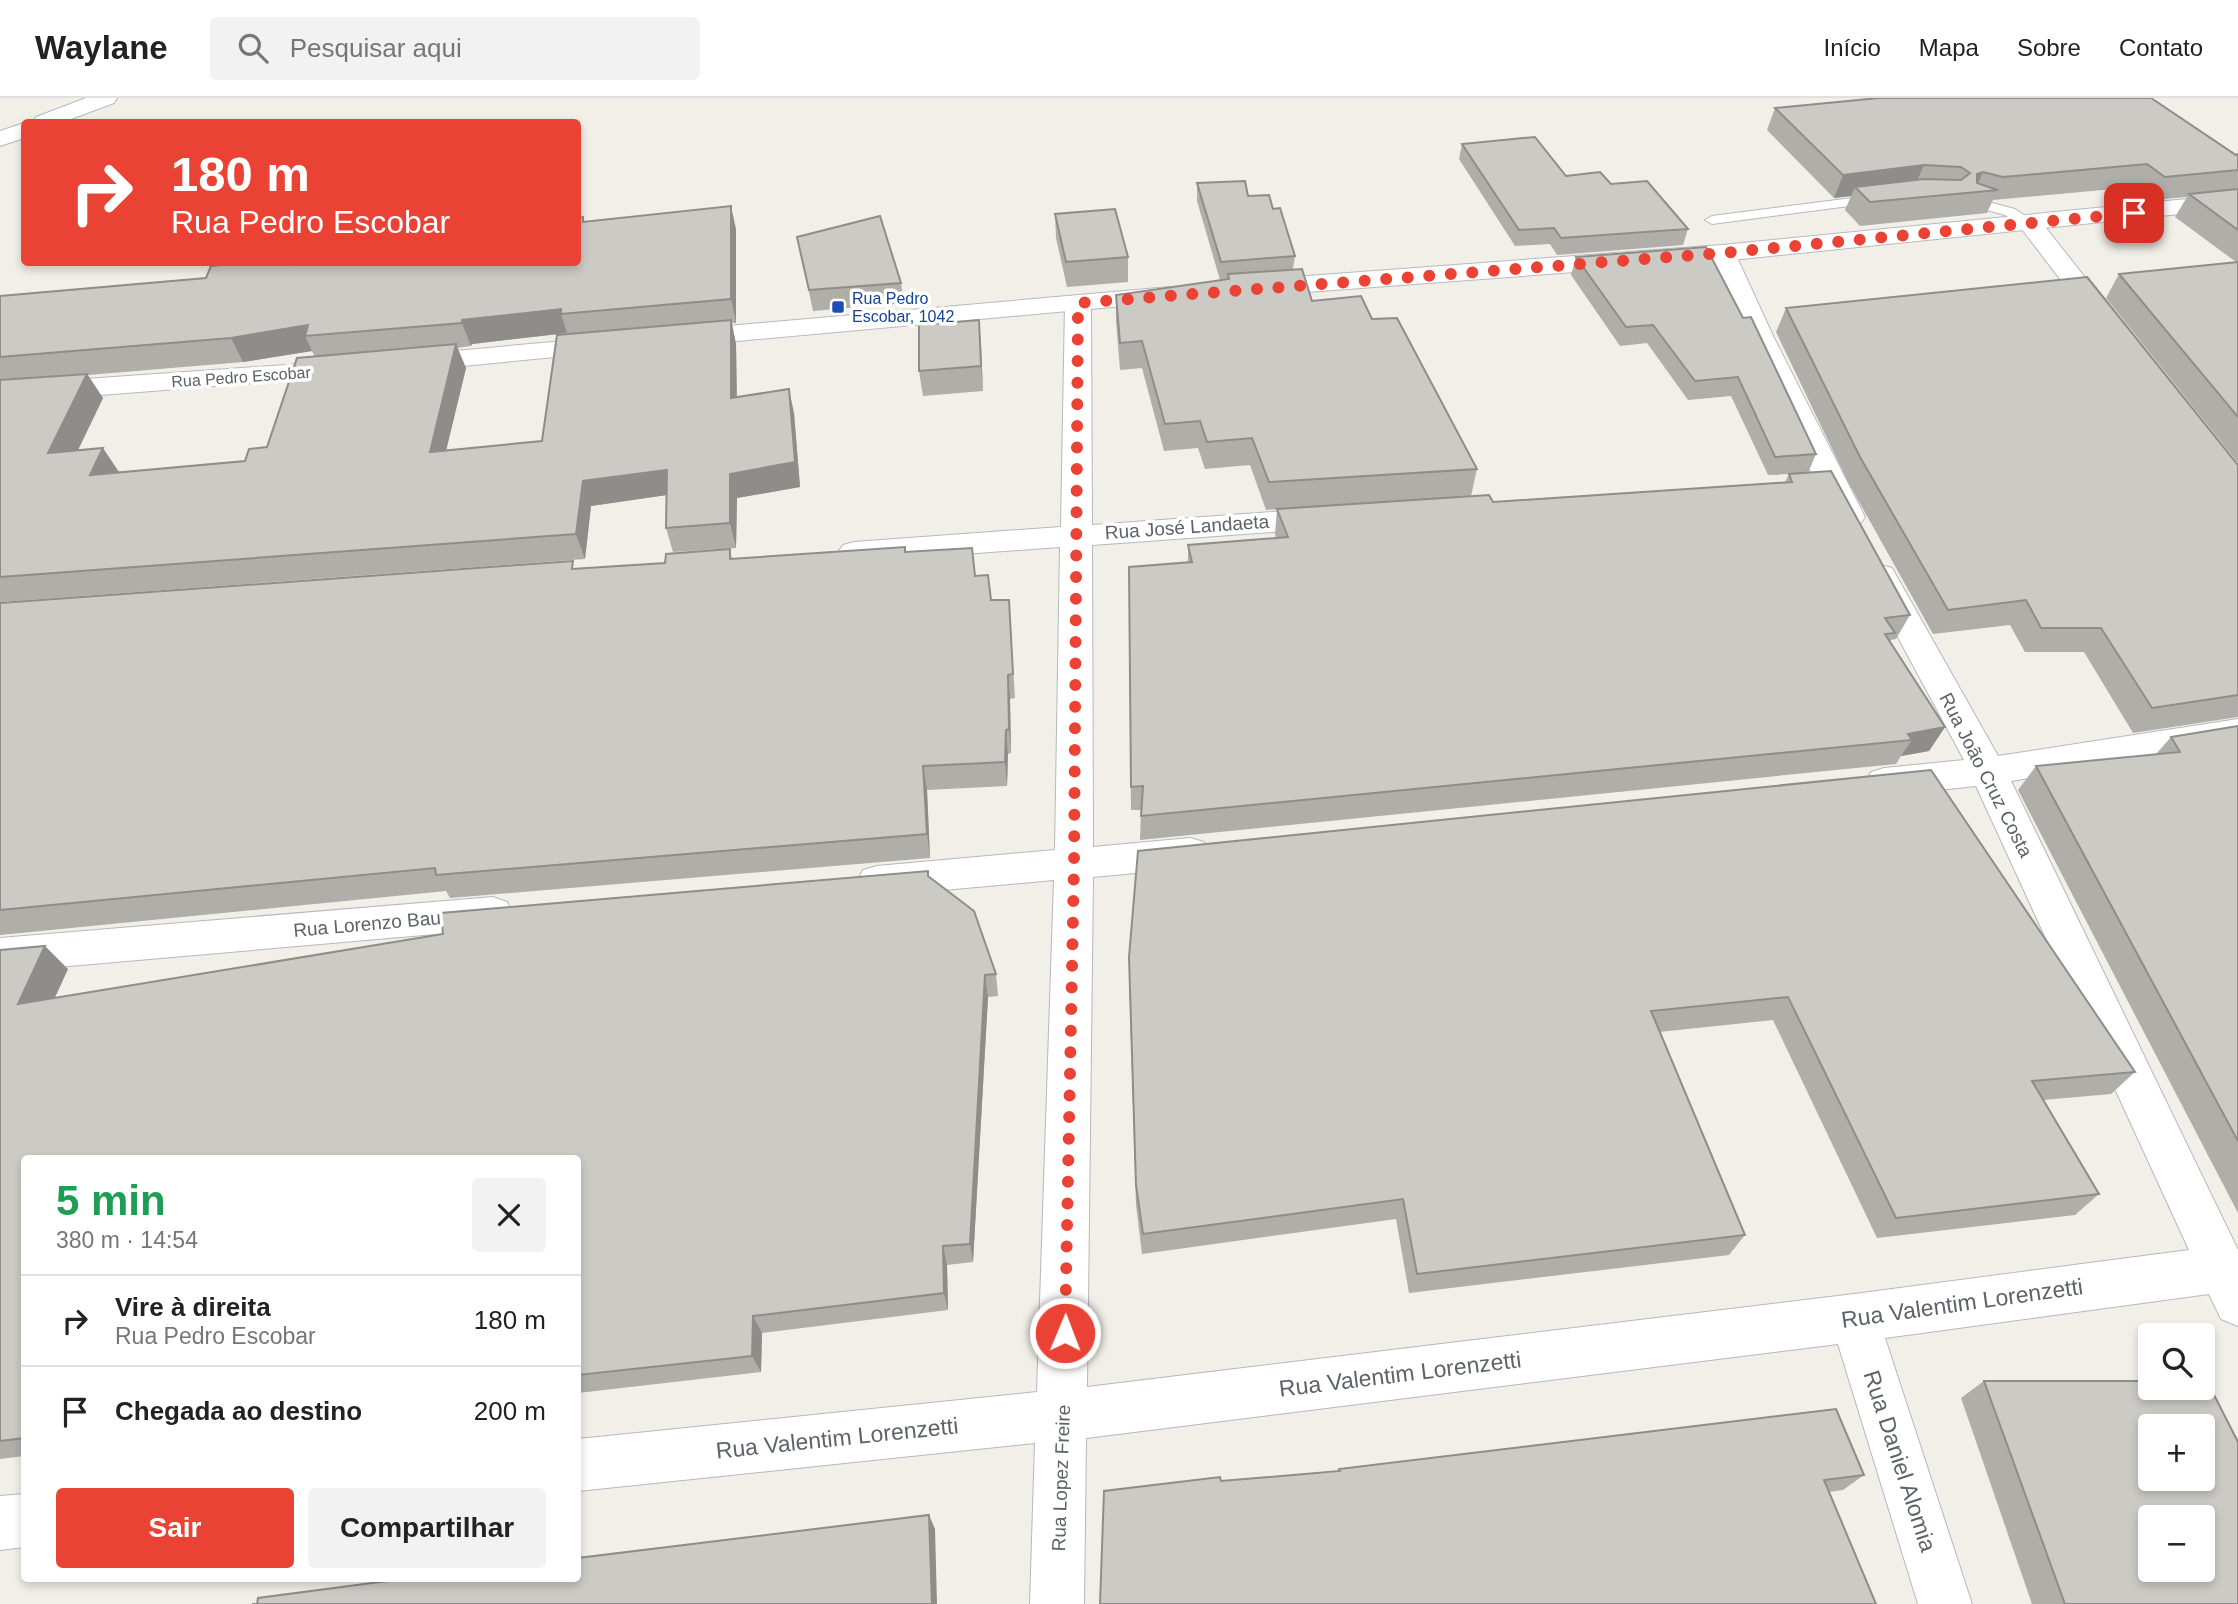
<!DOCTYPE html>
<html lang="pt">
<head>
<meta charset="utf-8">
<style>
  :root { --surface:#fff; --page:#f2f2f2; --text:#222; --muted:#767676; --line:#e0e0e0; --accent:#ea4335 }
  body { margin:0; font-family:Arial,sans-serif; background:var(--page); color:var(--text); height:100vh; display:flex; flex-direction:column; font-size:26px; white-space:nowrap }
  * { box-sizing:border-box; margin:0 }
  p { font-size:23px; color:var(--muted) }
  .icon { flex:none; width:38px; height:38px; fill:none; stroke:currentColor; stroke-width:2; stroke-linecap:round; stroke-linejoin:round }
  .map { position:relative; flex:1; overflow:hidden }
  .sheet { position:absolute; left:21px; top:1057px; width:560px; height:427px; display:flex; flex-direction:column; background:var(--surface); border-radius:7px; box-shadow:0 4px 10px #0003 }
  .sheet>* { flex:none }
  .hud { position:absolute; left:21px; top:21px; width:560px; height:147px; border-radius:7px; box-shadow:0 4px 10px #0003; background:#ea4335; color:#fff; overflow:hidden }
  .controls { position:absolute; left:2138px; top:1225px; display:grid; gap:14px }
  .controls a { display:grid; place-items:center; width:77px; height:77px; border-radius:7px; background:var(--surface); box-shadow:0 4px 10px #0003; font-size:35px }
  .pin { position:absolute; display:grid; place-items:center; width:60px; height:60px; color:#fff; margin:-30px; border-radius:14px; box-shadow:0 4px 10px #0006 }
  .me { position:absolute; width:77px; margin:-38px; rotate:1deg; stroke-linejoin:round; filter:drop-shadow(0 0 5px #0008) }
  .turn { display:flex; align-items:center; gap:24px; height:147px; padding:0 35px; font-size:32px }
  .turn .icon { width:91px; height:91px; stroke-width:2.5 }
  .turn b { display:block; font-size:49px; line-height:60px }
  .round { display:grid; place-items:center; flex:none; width:74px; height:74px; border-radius:7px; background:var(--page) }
  .head { display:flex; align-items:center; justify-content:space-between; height:119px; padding:0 35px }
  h1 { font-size:42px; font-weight:700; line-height:52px; color:#1e9e55 }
  .cta { display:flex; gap:14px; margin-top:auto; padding:14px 35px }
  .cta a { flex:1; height:80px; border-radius:7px; background:var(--accent); color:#fff; font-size:28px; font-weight:700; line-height:80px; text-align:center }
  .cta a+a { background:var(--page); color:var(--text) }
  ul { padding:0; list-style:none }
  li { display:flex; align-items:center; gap:21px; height:91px; padding:0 35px; border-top:2px solid var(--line) }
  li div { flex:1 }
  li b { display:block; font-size:26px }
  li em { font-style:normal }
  header { display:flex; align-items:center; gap:42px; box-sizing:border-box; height:98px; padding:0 35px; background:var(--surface); border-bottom:2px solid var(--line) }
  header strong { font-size:33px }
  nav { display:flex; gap:38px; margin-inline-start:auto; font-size:24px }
  .search { width:490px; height:63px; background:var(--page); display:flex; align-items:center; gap:18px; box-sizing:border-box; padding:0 24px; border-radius:7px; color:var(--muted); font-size:26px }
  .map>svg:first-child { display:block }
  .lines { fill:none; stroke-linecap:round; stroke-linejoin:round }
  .service-casing { stroke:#b5b8bc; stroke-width:2 }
  .minor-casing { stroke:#b5b8bc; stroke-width:2 }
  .secondary-casing { stroke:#b6babf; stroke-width:2 }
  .service { fill:#fff; fill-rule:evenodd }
  .minor { fill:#fff; fill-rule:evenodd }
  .secondary { fill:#fff; fill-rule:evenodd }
  .wall { fill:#afaea9; fill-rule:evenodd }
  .shaded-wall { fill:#8f8d8a }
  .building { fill:#cccac5; stroke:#8f8d8a; stroke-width:2; fill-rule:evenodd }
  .route { stroke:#ea4335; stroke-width:12; stroke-dasharray:0 21.6 }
  .transit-dot { fill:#1a4fb4; stroke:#fff; stroke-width:2.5 }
  .labels { text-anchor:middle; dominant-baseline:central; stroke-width:7; stroke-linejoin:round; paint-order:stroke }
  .far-transit-label { font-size:16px; fill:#164399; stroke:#fff; text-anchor:start }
  .far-street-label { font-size:16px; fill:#5f6368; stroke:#fff }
  .street-label { font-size:19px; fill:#5f6368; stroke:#fff }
  .near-street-label { font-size:23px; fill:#5f6368; stroke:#fff }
</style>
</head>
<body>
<header>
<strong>Waylane</strong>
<div class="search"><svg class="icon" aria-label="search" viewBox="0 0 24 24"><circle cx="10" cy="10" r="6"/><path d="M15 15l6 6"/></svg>Pesquisar aqui</div>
<nav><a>Início</a><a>Mapa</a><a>Sobre</a><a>Contato</a></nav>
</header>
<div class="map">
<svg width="2238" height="1506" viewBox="0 0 2238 1506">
  <rect width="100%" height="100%" fill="#f1efe8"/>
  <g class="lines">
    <!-- service casing -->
    <g class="service-casing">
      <path id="service" d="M 1875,97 L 1880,98 L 1880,104 L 1712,126 L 1705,122 L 1712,118 Z
        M 1973,100 L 2015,111 L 2037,126 L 2035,129 L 2025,129 L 2005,117 L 1968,107 L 1968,101 Z"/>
    </g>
    <!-- minor casing -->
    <g class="minor-casing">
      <path id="minor" d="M 86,0 L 117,0 L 114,5 L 63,24 L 33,24 L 36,19 Z
        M 24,25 L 24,40 L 0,48 L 0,33 Z
        M 2030,119 L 2039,121 L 2113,215 L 2117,221 L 2113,227 L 2104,229 L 2095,227 L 2018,126 L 2021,121 Z
        M 1722,147 L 1731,150 L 1735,155 L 1774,240 L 1865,419 L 1860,426 L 1849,429 L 1838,426 L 1833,419 L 1746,240 L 1709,155 L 1713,150 Z
        M 1078,197 L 1087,199 L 1091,205 L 1092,427 L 1328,410 L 1339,413 L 1344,420 L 1339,427 L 1328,430 L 1092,447 L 1093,749 L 1190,740 L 1204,744 L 1209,755 L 1204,766 L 1190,770 L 1093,779 L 1087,1289 L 1854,1196 L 2189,1152 L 1976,688 L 1884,698 L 1871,694 L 1866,684 L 1871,674 L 1884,670 L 1964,662 L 1865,478 L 1870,470 L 1881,467 L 1892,470 L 1998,658 L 2238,621 L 2238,647 L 2011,683 L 2238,1152 L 2238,1228 L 2221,1221 L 2209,1196 L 1885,1240 L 1972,1506 L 1918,1506 L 1838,1246 L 1086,1340 L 1084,1506 L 1030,1506 L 1035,1345 L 578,1393 L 578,1341 L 1037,1294 L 1054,782 L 877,798 L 863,794 L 857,783 L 863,772 L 877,768 L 1055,752 L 1060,449 L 854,464 L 843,461 L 838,454 L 843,447 L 854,444 L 1061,429 L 1065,205 L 1069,199 Z
        M 493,799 L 507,804 L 513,815 L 507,826 L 493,831 L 0,874 L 0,840 Z
        M 24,1396 L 24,1449 L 0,1452 L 0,1398 Z"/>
    </g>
    <!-- secondary casing -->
    <g class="secondary-casing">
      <path id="secondary" d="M 2238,96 L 2238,110 L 1722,163 L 1254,198 L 1245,196 L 1241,190 L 1245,184 L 1254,182 L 1722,147 Z
        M 1170,189 L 1179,191 L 1183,197 L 1179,203 L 682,248 L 672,246 L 668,240 L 672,234 L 682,232 Z
        M 608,239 L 618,241 L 622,247 L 618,253 L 410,273 L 400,271 L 396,265 L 400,259 L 410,257 Z
        M 343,263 L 353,265 L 357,271 L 353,277 L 0,305 L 0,287 Z"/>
    </g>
    <!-- service -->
    <use href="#service" class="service"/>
    <!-- minor -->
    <use href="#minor" class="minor"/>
    <!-- secondary -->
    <use href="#secondary" class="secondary"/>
  </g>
  <!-- wall -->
  <path class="wall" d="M 1775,10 L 2238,56 L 2238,365 L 2106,200 L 2119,176 L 2236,164 L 2175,119 L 2187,99 L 2152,102 L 2135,89 L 1993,102 L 1987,115 L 1860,128 L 1845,112 L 1851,98 L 1834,100 L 1767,32 Z
    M 1462,46 L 1566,78 L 1611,86 L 1688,131 L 1683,147 L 1557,157 L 1550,146 L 1515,148 L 1459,61 Z
    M 1197,85 L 1248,98 L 1273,111 L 1295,158 L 1293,171 L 1312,203 L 1372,221 L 1477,371 L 1471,398 L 1266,412 L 1250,367 L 1205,371 L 1198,350 L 1164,353 L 1142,270 L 1120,272 L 1116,223 L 1116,197 L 1220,182 L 1197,103 Z
    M 1055,116 L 1128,159 L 1128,184 L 1067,189 L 1056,140 Z
    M 583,119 L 584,124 L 736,131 L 736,225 L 732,225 L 736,246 L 737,299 L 794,315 L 800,389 L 737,400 L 736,450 L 673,454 L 666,430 L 666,397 L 591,408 L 585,461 L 0,504 L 0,198 L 206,180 L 247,164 L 295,164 L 296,167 L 578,164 ZM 567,235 L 567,237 L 542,343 L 446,352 L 466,270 L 457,250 L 471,248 L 472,246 ZM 312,253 L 315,259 L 267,349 L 245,363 L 118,374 L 78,352 L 103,300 L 88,277 L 243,264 Z
    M 797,139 L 901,185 L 904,205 L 813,213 Z
    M 1576,159 L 1743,220 L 1816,356 L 1808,375 L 1768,377 L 1731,298 L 1688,302 L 1647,245 L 1620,248 L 1571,177 Z
    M 1786,210 L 2238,367 L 2238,619 L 2133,635 L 2084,554 L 2025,554 L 2010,527 L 1933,536 L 1848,384 L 1776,234 Z
    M 979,222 L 983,293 L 923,298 L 919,273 Z
    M 1789,376 L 1910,517 L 1896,541 L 1891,542 L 1890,544 L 1945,629 L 1929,653 L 1901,658 L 1896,666 L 1140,742 L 1141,712 L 1131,712 L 1129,494 L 1188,465 L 1188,447 L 1276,440 L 1275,436 L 1277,411 L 1493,404 L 1785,384 Z
    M 730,451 L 732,461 L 906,454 L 975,478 L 991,502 L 1009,502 L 1015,600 L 1010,601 L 1011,655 L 1008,656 L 1007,688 L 927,692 L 930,760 L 450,800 L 446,793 L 0,837 L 0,505 L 665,465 Z
    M 2238,628 L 2238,1115 L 2018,692 L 2036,668 L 2156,656 L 2171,639 Z
    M 1138,753 L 2135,974 L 2111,996 L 2043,1002 L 2099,1096 L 2075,1117 L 1877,1140 L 1773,922 L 1659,934 L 1745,1137 L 1729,1157 L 1409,1195 L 1396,1121 L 1142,1156 L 1136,1107 L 1129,882 L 1129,859 Z
    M 928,773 L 929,778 L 996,876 L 998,898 L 988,899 L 973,1164 L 947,1167 L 948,1212 L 762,1235 L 761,1274 L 578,1295 L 578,1060 L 24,1060 L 24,1358 L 0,1361 L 0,852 L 68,871 L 54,900 Z
    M 1984,1283 L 2238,1506 L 2032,1506 L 1961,1300 Z
    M 1339,1371 L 1864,1377 L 1843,1392 L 1829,1394 L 1338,1373 Z"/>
  <!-- shaded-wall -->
  <path class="shaded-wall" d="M 1924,67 L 1914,90 L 1855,89 L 1851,98 L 1834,100 L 1843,77 Z
    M 1983,74 L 1974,95 L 1977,76 Z
    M 731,108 L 736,131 L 736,225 L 731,201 Z
    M 561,211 L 561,216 L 567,235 L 472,246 L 471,248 L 462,225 L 462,222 Z
    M 731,222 L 736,246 L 737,324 L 731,300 Z
    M 979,222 L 981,247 L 983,293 L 981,268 Z
    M 308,227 L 305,238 L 312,253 L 243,264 L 231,240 Z
    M 456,246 L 466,270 L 440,378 L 430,354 Z
    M 87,276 L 103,300 L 65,379 L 48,355 Z
    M 789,291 L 794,315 L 800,389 L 737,400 L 736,450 L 730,425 L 730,376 Z
    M 103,350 L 119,374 L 90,377 Z
    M 667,372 L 674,396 L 591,408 L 585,461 L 576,436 L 583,383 Z
    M 1008,577 L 1010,601 L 1011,655 L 1009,631 Z
    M 1945,629 L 1929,653 L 1901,658 L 1912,642 L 1908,636 Z
    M 1006,632 L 1008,656 L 1007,688 L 1005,664 Z
    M 923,668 L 927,692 L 930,760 L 927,736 Z
    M 45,848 L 68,871 L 42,928 L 18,906 Z
    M 985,877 L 988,899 L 973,1164 L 970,1146 Z
    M 943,1148 L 947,1167 L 948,1212 L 944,1195 Z
    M 753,1218 L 762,1235 L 761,1274 L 752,1258 Z
    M 929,1417 L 935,1431 L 937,1506 L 932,1506 Z"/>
  <!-- building -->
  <path class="building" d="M 1879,0 L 2151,0 L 2236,57 L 2238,56 L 2238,72 L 2165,79 L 2147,66 L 2003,79 L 1983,74 L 1977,76 L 1977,85 L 1998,92 L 1870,104 L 1855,89 L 1924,81 L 1961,82 L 1970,75 L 1961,69 L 1924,67 L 1843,77 L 1775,10 Z
    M 1535,39 L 1566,78 L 1600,74 L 1611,86 L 1647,83 L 1688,131 L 1561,140 L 1554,130 L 1519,132 L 1462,46 Z
    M 1245,83 L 1248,98 L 1269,97 L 1273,111 L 1280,110 L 1295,158 L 1221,164 L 1197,85 Z
    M 2238,91 L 2238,132 L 2189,96 Z
    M 731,108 L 731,201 L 561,216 L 561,211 L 462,222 L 462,225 L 305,238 L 308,227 L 231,240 L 0,259 L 0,198 L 206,180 L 211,168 L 247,164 L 292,164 L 291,167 L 321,164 L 578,164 L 578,120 L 583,119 L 583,124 Z
    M 1115,111 L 1128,159 L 1066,164 L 1055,116 Z
    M 880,118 L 901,185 L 809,192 L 797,139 Z
    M 1706,149 L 1743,220 L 1751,219 L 1816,356 L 1775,359 L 1738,279 L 1695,283 L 1653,227 L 1626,229 L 1576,159 Z
    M 2238,164 L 2238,319 L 2119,176 Z
    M 1302,171 L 1312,203 L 1361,198 L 1372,221 L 1397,220 L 1477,371 L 1269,384 L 1252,340 L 1207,344 L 1200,323 L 1165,326 L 1142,243 L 1120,245 L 1116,197 L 1229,181 L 1228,176 Z
    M 2087,179 L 2238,367 L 2238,597 L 2152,610 L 2101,530 L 2041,530 L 2026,502 L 1948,512 L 1860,359 L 1786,210 Z
    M 731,222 L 731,300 L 789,291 L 795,364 L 730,376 L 730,425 L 666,430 L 667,372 L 583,383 L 576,436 L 0,479 L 0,282 L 87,276 L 48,355 L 103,350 L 90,377 L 245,363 L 249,351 L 267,349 L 297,260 L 456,246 L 430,354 L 542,343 L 557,237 Z
    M 979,222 L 981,268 L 919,273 L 919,227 Z
    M 1831,373 L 1910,517 L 1885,520 L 1895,535 L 1885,536 L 1945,629 L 1908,636 L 1912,642 L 1141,718 L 1143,688 L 1131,689 L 1129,469 L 1192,464 L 1188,447 L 1288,439 L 1277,411 L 1489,397 L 1493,404 L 1792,384 L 1789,376 Z
    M 905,449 L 905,454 L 972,450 L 975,478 L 988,477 L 991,502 L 1009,502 L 1013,576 L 1008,577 L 1009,631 L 1006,632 L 1005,664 L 923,668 L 927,736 L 436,777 L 435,770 L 0,812 L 0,505 L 573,463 L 572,471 L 665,465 L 666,456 L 730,451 L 730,461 Z
    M 2238,628 L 2238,1043 L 2036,668 L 2180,654 L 2171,639 Z
    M 1931,672 L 2135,974 L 2032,983 L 2099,1096 L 1896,1120 L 1788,899 L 1651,913 L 1745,1137 L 1417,1176 L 1403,1101 L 1143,1136 L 1136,1087 L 1129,859 L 1138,753 Z
    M 928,773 L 928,778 L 974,813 L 996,876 L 985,877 L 970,1146 L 943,1148 L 944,1195 L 753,1218 L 752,1258 L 578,1277 L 578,1060 L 24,1060 L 24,1340 L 0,1343 L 0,852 L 45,848 L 18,906 L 443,836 L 441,815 Z
    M 1984,1283 L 2151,1283 L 2151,1290 L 2210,1289 L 2238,1344 L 2238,1506 L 2065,1506 ZM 2151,1328 L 2203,1328 L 2203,1381 L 2151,1381 ZM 2151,1419 L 2203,1419 L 2203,1472 L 2151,1472 Z
    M 1836,1311 L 1864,1377 L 1824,1382 L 1876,1506 L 1100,1506 L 1104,1393 L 1220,1379 L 1221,1383 L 1340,1373 L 1339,1371 Z
    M 929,1417 L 932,1506 L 252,1506 L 257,1506 L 258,1500 L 410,1480 L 578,1480 L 578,1460 Z"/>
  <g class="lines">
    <!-- route -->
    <path class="route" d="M 1065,1235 L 1074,766 L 1078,205 L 1722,155 L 2134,115"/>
  </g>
  <!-- markers -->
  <rect class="transit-dot" x="831" y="202" width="14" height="14" rx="3.5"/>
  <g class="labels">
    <!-- far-transit labels -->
    <g class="far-transit-label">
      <text x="852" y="200">Rua Pedro<tspan x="852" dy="18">Escobar, 1042</tspan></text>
    </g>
    <!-- far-street labels -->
    <g class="far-street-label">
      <text transform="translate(241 279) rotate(-4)">Rua Pedro Escobar</text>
    </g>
    <!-- street labels -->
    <g class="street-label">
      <text transform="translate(1187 429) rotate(-4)">Rua José Landaeta</text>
      <text transform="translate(1986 677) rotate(63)">Rua João Cruz Costa</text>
      <text transform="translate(367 826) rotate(-5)">Rua Lorenzo Bau</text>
      <text transform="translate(1061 1380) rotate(-88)">Rua Lopez Freire</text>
    </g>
    <!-- near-street labels -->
    <g class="near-street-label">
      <text transform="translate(1962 1205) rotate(-8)">Rua Valentim Lorenzetti</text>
      <text transform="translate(1400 1276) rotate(-7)">Rua Valentim Lorenzetti</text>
      <text transform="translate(837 1340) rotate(-6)">Rua Valentim Lorenzetti</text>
      <text transform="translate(1900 1363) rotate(72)">Rua Daniel Alomia</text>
    </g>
  </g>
</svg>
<div class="controls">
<a><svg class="icon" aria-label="search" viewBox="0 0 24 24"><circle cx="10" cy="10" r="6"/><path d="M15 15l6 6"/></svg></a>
<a>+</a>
<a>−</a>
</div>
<div class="pin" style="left:2134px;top:115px;background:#d93025"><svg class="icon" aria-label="arrive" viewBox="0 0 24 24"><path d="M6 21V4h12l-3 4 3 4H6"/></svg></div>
<svg class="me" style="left:1065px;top:1235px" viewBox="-20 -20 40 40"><circle r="17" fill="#ea4335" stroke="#fff" stroke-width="3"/><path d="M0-11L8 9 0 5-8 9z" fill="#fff"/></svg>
<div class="hud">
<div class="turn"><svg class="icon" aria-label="right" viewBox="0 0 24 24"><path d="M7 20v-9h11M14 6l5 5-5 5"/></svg><div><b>180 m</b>Rua Pedro Escobar</div></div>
</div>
<section class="sheet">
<div class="head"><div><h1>5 min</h1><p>380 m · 14:54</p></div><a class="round"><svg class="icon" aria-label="close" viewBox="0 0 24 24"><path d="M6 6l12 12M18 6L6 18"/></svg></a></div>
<ul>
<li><svg class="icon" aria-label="right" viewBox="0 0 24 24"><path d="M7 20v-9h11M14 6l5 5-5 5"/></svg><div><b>Vire à direita</b><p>Rua Pedro Escobar</p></div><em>180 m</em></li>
<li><svg class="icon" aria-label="arrive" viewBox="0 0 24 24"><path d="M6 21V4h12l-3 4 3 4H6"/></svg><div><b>Chegada ao destino</b></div><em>200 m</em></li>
</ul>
<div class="cta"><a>Sair</a><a>Compartilhar</a></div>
</section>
</div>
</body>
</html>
